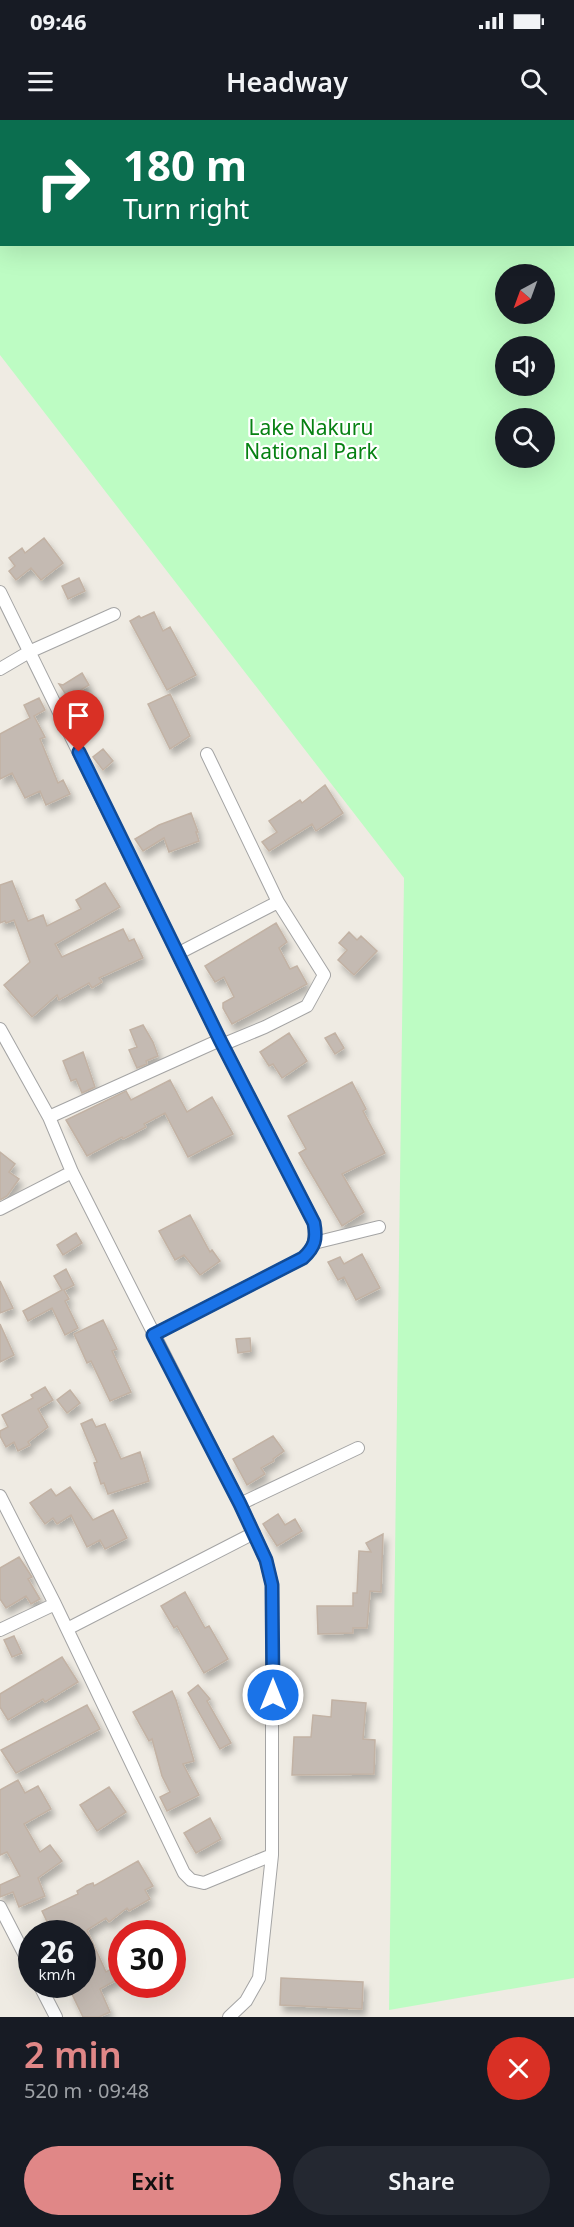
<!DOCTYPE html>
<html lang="en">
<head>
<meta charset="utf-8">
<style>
  :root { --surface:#171b24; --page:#242831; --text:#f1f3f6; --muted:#9ea1a6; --accent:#e08787 }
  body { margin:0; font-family:"Noto Sans",sans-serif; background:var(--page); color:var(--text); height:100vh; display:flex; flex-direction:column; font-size:22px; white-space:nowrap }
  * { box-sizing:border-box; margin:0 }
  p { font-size:20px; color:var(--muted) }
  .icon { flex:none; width:33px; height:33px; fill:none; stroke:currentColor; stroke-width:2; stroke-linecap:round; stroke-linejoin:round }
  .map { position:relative; height:1897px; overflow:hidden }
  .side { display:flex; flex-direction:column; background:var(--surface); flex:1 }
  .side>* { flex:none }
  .banner { position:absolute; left:0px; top:0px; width:574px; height:126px; box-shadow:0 6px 24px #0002; background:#0b6e4f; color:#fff; overflow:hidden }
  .needle { width:39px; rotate:221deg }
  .buttons { position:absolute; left:495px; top:144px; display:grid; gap:12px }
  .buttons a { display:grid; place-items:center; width:60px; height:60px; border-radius:50%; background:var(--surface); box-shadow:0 6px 24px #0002; font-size:30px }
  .speed { position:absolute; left:18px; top:1800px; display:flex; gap:12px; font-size:30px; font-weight:700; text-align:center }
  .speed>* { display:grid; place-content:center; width:78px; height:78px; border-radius:50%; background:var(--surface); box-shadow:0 6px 24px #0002; line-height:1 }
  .speed small { font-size:15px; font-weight:400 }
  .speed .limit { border:9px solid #d22; background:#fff; color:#111 }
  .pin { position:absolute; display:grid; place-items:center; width:51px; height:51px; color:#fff; margin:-62px -26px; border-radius:50% 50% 50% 0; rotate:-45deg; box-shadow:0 0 6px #0007 }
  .pin .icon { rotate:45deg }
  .me { position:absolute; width:66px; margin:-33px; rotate:0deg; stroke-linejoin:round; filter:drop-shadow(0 0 4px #0008) }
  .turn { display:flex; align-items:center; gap:21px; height:126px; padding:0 24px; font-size:27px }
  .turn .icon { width:78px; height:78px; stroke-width:2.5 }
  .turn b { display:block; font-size:42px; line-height:51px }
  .round { display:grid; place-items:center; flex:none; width:63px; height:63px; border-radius:32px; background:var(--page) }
  .summary { display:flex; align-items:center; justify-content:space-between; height:102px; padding:0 24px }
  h1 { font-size:36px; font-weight:600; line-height:45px; color:var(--accent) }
  .button { display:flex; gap:12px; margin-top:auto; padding:12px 24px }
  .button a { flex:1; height:69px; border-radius:36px; background:var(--accent); color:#111; font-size:24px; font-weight:600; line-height:69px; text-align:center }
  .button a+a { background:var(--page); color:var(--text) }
  .status { display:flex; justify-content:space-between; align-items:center; height:42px; padding:0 30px; background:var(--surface); direction:ltr }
  .status svg { height:16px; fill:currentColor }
  header { display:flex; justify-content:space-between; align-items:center; height:78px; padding:0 24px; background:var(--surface); font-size:27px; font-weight:600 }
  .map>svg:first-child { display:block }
  .park { fill:#bdfcc3; fill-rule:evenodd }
  .building { fill:#c4bab2; stroke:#c2b2a4; stroke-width:1.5; filter:url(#shadow) }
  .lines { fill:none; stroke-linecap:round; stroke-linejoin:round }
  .minor-casing { stroke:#a4a4a4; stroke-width:14 }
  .minor { stroke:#fff; stroke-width:12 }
  .route-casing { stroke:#114b97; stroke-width:15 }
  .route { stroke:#1a73e8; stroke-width:10 }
  .labels { text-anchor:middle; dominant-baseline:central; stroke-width:4.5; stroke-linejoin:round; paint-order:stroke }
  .park-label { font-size:21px; fill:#068112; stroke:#fff }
</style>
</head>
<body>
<div class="status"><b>09:46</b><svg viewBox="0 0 49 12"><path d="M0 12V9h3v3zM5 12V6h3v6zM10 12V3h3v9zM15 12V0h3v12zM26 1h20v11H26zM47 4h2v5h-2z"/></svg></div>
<header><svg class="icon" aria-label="menu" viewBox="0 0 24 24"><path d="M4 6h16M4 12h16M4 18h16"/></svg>Headway<svg class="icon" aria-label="search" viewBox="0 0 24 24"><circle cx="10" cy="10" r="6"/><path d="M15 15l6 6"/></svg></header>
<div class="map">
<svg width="574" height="1897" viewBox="0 0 574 1897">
  <defs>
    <filter id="shadow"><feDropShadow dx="3.5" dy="6" stdDeviation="3" flood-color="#0004"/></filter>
  </defs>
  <rect width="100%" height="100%" fill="#efebe3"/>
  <!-- park -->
  <path class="park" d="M 0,0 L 574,0 L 574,1858 L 389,1890 L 404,758 L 0,235 ZM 2,2 L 573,2 L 573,124 L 2,124 ZM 506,154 L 544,154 L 544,194 L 506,194 ZM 506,226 L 544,226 L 544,266 L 506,266 ZM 506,298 L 544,298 L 544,338 L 506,338 Z"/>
  <!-- building -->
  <path class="building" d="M 44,418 L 63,443 L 41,460 L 31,448 L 16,460 L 9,451 L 15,446 L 9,438 L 22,428 L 25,433 Z
    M 79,458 L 85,471 L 68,479 L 62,466 Z
    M 154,492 L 163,511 L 170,507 L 196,555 L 167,570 L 130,501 L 139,496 L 141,498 Z
    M 82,553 L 89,565 L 74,574 L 100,594 L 86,612 L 76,603 L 81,597 L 72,589 L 74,587 L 59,564 L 63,565 Z
    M 170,574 L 190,616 L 170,629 L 148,584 Z
    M 39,578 L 45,590 L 34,596 L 45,617 L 40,619 L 58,663 L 63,660 L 70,674 L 46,685 L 40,671 L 25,678 L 12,653 L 0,659 L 0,614 L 30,598 L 24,585 Z
    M 103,629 L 113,641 L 103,650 L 93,637 Z
    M 325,665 L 343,693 L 316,711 L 312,704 L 269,731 L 262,722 L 277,712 L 269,701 L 300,680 L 302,683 Z
    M 191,693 L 198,712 L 196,712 L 199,721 L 169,732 L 164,718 L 143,731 L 135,719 L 159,705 Z
    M 12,761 L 28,801 L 43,795 L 47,806 L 81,789 L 76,780 L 105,763 L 120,787 L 55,824 L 62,837 L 123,809 L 129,821 L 134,819 L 143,838 L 99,858 L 102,862 L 92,868 L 89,863 L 59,880 L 57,875 L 32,897 L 4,865 L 30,842 L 14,800 L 6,803 L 5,801 L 0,803 L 0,765 Z
    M 276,803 L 287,822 L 279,828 L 290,849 L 297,846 L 307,864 L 232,904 L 223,888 L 223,883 L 234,877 L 224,857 L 215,862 L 205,846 Z
    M 349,812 L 357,820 L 361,816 L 377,831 L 354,855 L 338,840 L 347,830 L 339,823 Z
    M 143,905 L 153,922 L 158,936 L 146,941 L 147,944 L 137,948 L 129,930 L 137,927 L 130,910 Z
    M 289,913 L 307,941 L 282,958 L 273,944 L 269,946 L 260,932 Z
    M 335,913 L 344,928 L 335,934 L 325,918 Z
    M 83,932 L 95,967 L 82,973 L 76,959 L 71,961 L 63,941 Z
    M 170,960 L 187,992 L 212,977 L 233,1014 L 188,1037 L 165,993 L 144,1004 L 146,1007 L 123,1019 L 122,1017 L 87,1036 L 66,1000 L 126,971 L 131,980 Z
    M 352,962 L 366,989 L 363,991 L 385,1033 L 342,1054 L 364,1092 L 342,1106 L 299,1033 L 306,1029 L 288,996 Z
    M 0,1032 L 15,1044 L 9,1052 L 19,1059 L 7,1076 L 0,1080 Z
    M 190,1095 L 210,1132 L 212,1130 L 220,1141 L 200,1155 L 184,1135 L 175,1140 L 159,1111 Z
    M 76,1113 L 82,1123 L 63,1135 L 57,1125 Z
    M 362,1134 L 380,1168 L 356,1180 L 344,1157 L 338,1160 L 328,1142 L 340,1137 L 344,1144 Z
    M 66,1149 L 74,1165 L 64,1170 L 69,1179 L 65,1181 L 78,1208 L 65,1215 L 52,1188 L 28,1201 L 23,1191 L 62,1170 L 54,1156 Z
    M 0,1161 L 13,1188 L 0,1193 Z
    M 103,1200 L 117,1229 L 112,1231 L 131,1272 L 110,1281 L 91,1241 L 87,1243 L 74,1214 Z
    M 0,1204 L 14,1235 L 0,1242 Z
    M 250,1218 L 251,1231 L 238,1233 L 236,1219 Z
    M 45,1267 L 53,1280 L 38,1289 L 48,1307 L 28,1322 L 30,1325 L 18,1331 L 14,1322 L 6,1327 L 0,1316 L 0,1311 L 8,1307 L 2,1295 L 33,1278 L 31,1275 Z
    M 70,1270 L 80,1283 L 67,1293 L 57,1280 Z
    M 92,1299 L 96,1307 L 105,1304 L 121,1339 L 140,1332 L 149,1361 L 108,1374 L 104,1363 L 101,1364 L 94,1343 L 97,1342 L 81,1304 Z
    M 273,1316 L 284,1331 L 273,1339 L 274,1341 L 261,1348 L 265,1354 L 247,1365 L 233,1339 Z
    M 70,1367 L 93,1400 L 113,1390 L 127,1418 L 105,1429 L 100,1420 L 87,1427 L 71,1395 L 57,1404 L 53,1398 L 45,1404 L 30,1383 L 51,1369 L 56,1376 Z
    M 278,1394 L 285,1405 L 295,1399 L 302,1411 L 277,1426 L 263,1404 Z
    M 383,1414 L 381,1472 L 370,1471 L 367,1508 L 353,1508 L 353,1513 L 318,1514 L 317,1486 L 353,1486 L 353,1473 L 357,1473 L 359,1431 L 371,1432 L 366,1423 Z
    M 19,1437 L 32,1457 L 28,1459 L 40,1479 L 31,1484 L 26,1476 L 6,1488 L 0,1479 L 0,1448 Z
    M 185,1472 L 205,1508 L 209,1506 L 228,1539 L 204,1553 L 177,1506 L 174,1508 L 161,1486 Z
    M 14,1516 L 22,1533 L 12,1537 L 4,1520 Z
    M 62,1537 L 78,1562 L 45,1582 L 43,1579 L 8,1600 L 0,1587 L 0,1574 Z
    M 198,1565 L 210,1579 L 207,1581 L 231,1623 L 220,1629 L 188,1573 Z
    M 172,1571 L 176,1580 L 194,1641 L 183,1644 L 199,1675 L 167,1691 L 160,1677 L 170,1672 L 162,1656 L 152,1619 L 149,1621 L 133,1592 Z
    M 332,1580 L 366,1583 L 363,1619 L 375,1620 L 374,1654 L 292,1655 L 294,1617 L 311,1617 L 313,1595 L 331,1597 Z
    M 87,1585 L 100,1609 L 16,1653 L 1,1630 Z
    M 18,1660 L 25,1673 L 38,1666 L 51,1689 L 24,1704 L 40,1732 L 50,1725 L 62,1741 L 38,1758 L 45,1776 L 19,1787 L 13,1772 L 0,1777 L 0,1765 L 20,1756 L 7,1732 L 0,1735 L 0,1670 Z
    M 109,1667 L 126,1692 L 97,1711 L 80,1685 Z
    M 210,1698 L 221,1719 L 196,1733 L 184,1713 Z
    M 138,1741 L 153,1766 L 145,1770 L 150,1779 L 129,1791 L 127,1788 L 109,1802 L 106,1798 L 87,1810 L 106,1852 L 122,1843 L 122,1857 L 100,1869 L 110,1892 L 99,1897 L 83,1897 L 71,1872 L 82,1867 L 82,1814 L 53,1814 L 42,1791 L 78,1774 L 77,1771 L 87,1765 L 93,1763 L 94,1766 Z
    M 281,1858 L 363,1862 L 362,1889 L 280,1885 Z"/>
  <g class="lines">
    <!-- minor casing -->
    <g class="minor-casing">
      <path id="minor" d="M 0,472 L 220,920 L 314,1103 C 316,1119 315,1127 303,1138 L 153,1215
        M 0,549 L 29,532 L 114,494
        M 207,634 L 278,782 L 324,855 L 307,886 L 265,907 L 224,924
        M 179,833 L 278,782
        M 0,909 L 49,997 L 72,1052 L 240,1384 L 266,1440 L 272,1465 L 272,1735 L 259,1858 L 246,1881 L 229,1897
        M 49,997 L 220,920
        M 0,1089 L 72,1052
        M 314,1123 L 379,1107
        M 0,1376 L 55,1484 L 184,1753 L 191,1760 L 204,1763 L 272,1735
        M 240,1384 L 358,1328
        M 67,1509 L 254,1413
        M 0,1510 L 55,1484
        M 0,1787 L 32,1849
        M 39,1864 L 56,1897"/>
    </g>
    <!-- minor -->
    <use href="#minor" class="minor"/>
  </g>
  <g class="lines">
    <!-- route casing -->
    <g class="route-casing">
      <path id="route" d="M 79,632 L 220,920 L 314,1103 C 317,1119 315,1127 303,1138 L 153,1215 L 240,1384 L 266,1440 L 272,1465 L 273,1575"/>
    </g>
    <!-- route -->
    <use href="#route" class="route"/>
  </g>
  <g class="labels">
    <!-- park labels -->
    <g class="park-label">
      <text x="311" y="307">Lake Nakuru<tspan x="311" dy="24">National Park</tspan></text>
    </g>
  </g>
</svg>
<div class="buttons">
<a><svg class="needle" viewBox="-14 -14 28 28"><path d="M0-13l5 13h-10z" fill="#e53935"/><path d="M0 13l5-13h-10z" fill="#9ea1a6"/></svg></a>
<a><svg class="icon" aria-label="sound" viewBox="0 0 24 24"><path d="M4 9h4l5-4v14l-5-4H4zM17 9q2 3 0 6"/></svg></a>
<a><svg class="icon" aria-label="search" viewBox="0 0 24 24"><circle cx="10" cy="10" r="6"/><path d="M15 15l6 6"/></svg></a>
</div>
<div class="speed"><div>26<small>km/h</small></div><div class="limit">30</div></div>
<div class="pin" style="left:79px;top:632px;background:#d93025"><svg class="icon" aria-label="arrive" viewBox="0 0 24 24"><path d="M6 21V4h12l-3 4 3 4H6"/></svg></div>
<svg class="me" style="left:273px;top:1575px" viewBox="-20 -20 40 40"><circle r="17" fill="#1a73e8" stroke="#fff" stroke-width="3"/><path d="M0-11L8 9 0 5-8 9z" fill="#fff"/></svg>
<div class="banner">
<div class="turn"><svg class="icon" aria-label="right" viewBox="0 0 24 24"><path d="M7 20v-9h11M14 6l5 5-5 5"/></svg><div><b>180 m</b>Turn right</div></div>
</div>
</div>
<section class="side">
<div class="summary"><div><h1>2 min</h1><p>520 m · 09:48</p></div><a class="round" style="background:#d93025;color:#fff"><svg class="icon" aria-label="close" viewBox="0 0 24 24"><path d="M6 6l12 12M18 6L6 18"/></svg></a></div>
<div class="button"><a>Exit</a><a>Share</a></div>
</section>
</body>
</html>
